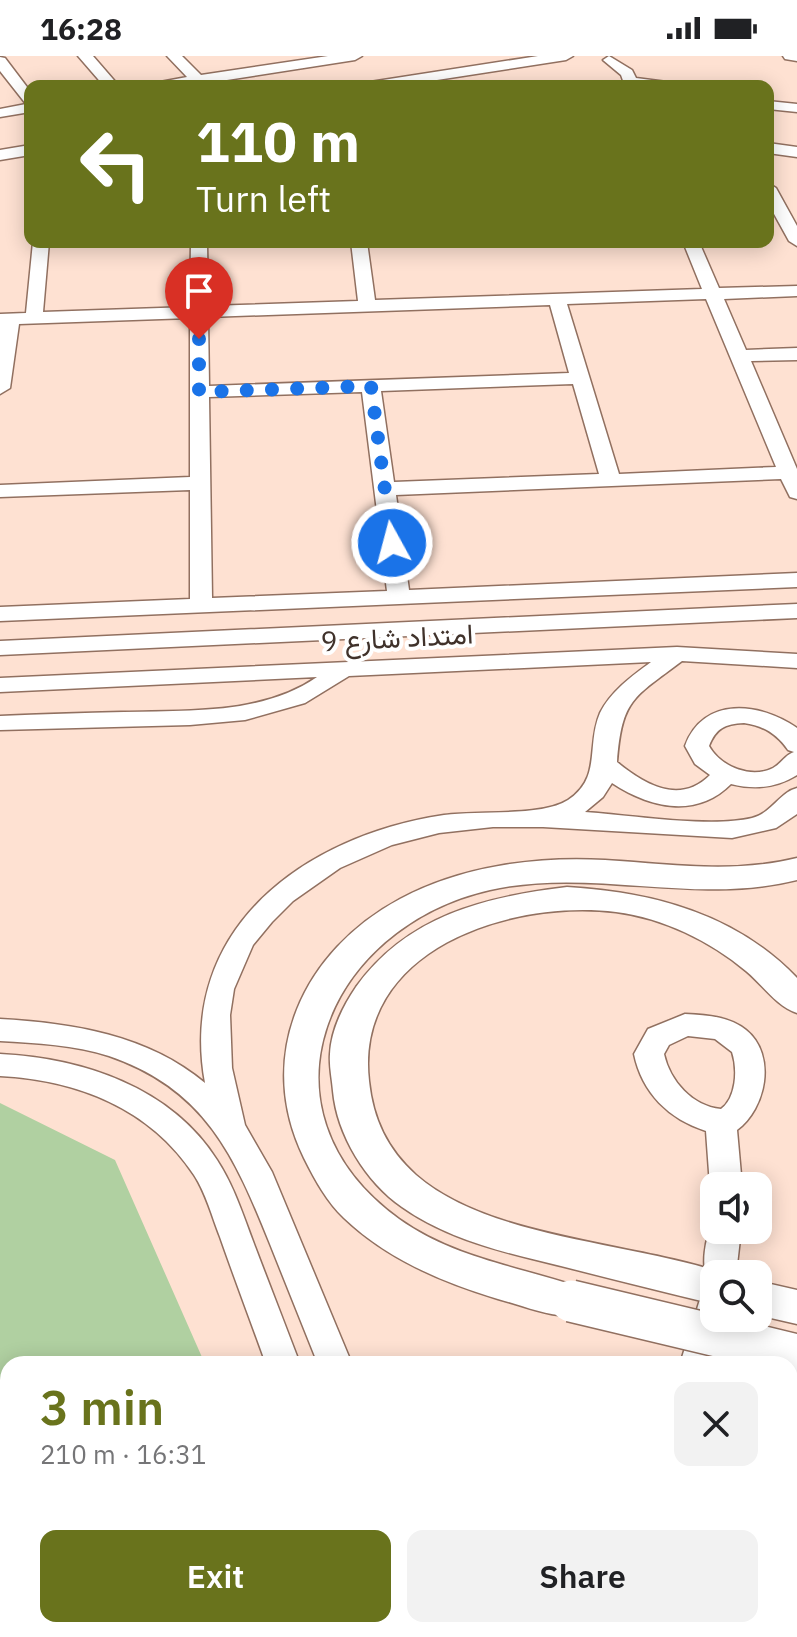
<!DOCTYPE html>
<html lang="en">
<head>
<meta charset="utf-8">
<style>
  :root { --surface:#fff; --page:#f2f2f2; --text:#202124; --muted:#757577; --accent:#69731c }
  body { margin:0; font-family:"IBM Plex Sans",Vazirmatn,sans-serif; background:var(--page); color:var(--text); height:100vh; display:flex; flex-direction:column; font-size:30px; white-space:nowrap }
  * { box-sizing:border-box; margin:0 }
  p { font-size:26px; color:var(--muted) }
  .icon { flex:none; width:44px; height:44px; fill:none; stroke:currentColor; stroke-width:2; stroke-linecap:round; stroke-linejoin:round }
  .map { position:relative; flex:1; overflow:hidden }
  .details { position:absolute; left:0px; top:1300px; width:798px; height:282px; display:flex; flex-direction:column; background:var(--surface); border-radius:24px 24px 0 0; box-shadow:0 4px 20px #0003 }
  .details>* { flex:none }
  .top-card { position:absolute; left:24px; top:24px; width:750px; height:168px; border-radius:16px; box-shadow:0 4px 20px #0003; background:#69731c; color:#fff; overflow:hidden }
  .tools { position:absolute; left:700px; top:1116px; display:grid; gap:16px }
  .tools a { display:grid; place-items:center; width:72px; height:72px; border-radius:16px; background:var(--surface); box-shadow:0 4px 20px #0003; font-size:40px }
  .pin { position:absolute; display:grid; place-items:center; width:68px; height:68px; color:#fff; margin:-82px -34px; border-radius:50% 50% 50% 0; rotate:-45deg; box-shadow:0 0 8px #0007 }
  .pin .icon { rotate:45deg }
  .me { position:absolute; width:88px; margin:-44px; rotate:353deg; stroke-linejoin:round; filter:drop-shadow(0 0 6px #0008) }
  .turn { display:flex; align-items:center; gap:28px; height:168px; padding:0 40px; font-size:36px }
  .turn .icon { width:104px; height:104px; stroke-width:2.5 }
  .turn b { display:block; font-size:56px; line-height:68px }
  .round { display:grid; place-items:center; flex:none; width:84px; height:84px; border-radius:16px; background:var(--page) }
  .overview { display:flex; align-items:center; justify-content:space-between; height:136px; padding:0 40px }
  h1 { font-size:48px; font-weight:600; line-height:60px; color:var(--accent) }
  .cta { display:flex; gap:16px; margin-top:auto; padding:16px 40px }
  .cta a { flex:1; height:92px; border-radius:16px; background:var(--accent); color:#fff; font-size:32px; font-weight:600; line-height:92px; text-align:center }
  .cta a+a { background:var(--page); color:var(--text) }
  .status { display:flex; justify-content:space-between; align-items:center; height:56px; padding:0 40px; background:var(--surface); direction:ltr }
  .status svg { height:22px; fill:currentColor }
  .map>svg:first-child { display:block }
  .green { fill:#b0d0a1 }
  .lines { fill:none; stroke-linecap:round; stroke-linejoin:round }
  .minor-casing { stroke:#917060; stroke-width:3 }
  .major-casing { stroke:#917060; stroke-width:3 }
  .minor { fill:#fff; fill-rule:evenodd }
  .major { fill:#fff; fill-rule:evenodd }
  .major-bridge-casing { stroke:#917060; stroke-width:44; stroke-linecap:butt }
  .major-bridge { stroke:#fff; stroke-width:41 }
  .route { stroke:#1a73e8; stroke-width:14; stroke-dasharray:0 25.2 }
  .labels { text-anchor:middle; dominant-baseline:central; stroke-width:8; stroke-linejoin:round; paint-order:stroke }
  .street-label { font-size:28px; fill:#40322b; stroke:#fff }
</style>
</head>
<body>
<div class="status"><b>16:28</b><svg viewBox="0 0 49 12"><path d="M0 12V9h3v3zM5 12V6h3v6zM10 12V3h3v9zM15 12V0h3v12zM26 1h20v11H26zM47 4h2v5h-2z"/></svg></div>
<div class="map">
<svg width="797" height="1581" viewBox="0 0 797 1581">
  <rect width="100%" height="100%" fill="#fee1d2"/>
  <!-- green -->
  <path class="green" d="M 0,1047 L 115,1104 L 205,1308 L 8,1308 L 8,1574 L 322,1574 L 325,1581 L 0,1581 Z"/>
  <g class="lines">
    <!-- minor casing -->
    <g class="minor-casing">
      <path id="minor" d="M 78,0 L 93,0 L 119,30 L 104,30 Z
        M 167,0 L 182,0 L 201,19 L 328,0 L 362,0 L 355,4 L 188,30 L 153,30 L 160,26 L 187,21 Z
        M 538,0 L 573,0 L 566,4 L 398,30 L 363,30 L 370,26 Z
        M 609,0 L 632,14 L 636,22 L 667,26 L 674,30 L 625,30 L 621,19 L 603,4 Z
        M 783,0 L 797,0 L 797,5 L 785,3 Z
        M 0,1 L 5,2 L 30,35 L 30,56 L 0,61 L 0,53 L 26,48 L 0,15 Z
        M 768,45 L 797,48 L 797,56 L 768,53 Z
        M 768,87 L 797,91 L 797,101 L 768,97 Z
        M 30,89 L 30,99 L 0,104 L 0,94 Z
        M 768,127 L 776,132 L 797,170 L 797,190 L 789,185 L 768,147 Z
        M 33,186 L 49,186 L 43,256 L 190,251 L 191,186 L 207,186 L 208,250 L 358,245 L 351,186 L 367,186 L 375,244 L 702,233 L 683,186 L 699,186 L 719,232 L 797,230 L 797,240 L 724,243 L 746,294 L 797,292 L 797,304 L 751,305 L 797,413 L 797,443 L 790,441 L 781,423 L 396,439 L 409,534 L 797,517 L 797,531 L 0,565 L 0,551 L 190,543 L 190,434 L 0,441 L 0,429 L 190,421 L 190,262 L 19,268 L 10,332 L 0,338 L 0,258 L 26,257 ZM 706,243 L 776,411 L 619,418 L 567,248 ZM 550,249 L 569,317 L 209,330 L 208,261 ZM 573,328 L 599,418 L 394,426 L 381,335 ZM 362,336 L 387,535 L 212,542 L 209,341 Z
        M 797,548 L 797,562 L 0,599 L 0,585 Z
        M 677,591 L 797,598 L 797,612 L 682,605 C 633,642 622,643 617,706 C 645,729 680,749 710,719 L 695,708 L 685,690 C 703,640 760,646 797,672 L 797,719 C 776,732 755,734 731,728 C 696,763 650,752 612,727 L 603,741 L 585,756 C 630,759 711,772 752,762 C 772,757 780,736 797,732 L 797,758 L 776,772 L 732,782 L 543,771 L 493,771 L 439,777 L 392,789 L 340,812 L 293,845 L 272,866 L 253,889 L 234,933 L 230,959 L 232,1012 L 245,1069 L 272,1116 L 352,1308 L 318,1308 C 302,1268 286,1228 270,1188 C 235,1101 206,1033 109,1000 C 74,989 37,987 0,985 L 0,963 C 72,967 148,979 205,1027 C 177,873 304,780 444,759 C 479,754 541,761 568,744 C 602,722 586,689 600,657 C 611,635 632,620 651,606 L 349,620 L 305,647 L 245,664 L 190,669 L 0,674 L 0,660 C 41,658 83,657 124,656 C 188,654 262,659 317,621 L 0,636 L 0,622 ZM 744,667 C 764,670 777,678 788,694 L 794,696 C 785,699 782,707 773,712 C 751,723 721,711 709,690 C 716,672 725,668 744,667 Z
        M 685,958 C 705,959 729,960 746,974 C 777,999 766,1053 737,1074 L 742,1130 L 714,1130 L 714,1137 L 710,1130 L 706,1075 C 669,1063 642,1037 634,998 L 648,973 ZM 688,980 L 715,983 L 732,996 C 738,1014 736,1042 721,1053 C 692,1050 670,1025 664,998 L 669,989 Z
        M 0,998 C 82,1002 171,1031 217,1104 C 234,1130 243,1159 254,1188 C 269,1228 285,1268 300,1308 L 266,1308 C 251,1266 235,1224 220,1181 C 212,1161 206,1137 194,1119 C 150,1052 77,1024 0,1020 Z
        M 714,1165 L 714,1174 L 741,1174 L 736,1218 L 714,1218 L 714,1230 L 709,1228 C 700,1211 705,1181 714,1165 Z
        M 714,1233 L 714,1262 L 726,1262 L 714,1308 L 680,1308 L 702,1237 Z
        M 797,1455 L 797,1495 L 790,1498 L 790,1458 Z
        M 363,1574 L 401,1574 L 404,1581 L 366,1581 Z
        M 426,1574 L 465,1574 L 468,1581 L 429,1581 Z
        M 589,1574 L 627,1574 L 626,1581 L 588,1581 Z
        M 696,1574 L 737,1574 L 734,1581 L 693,1581 Z"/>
    </g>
    <!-- major casing -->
    <g class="major-casing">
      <path id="major" d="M 797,802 L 797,824 C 695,850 592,811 490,834 C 327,871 248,1054 399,1163 C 455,1203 522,1211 585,1233 L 591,1245 L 585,1257 C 559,1266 525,1250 498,1243 C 442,1226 387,1203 344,1162 C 327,1146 315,1124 304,1102 C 254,1000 303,895 400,843 C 461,810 537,800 605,804 C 671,808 732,818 797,802 Z
        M 567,831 C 653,836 736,858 797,922 L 797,957 C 776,950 763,929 746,915 C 710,885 663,862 616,856 C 509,843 354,894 369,1025 C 373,1063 387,1093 416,1119 C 489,1183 634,1186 725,1218 L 714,1218 L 714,1248 C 663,1236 612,1223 561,1210 C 506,1197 449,1184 402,1151 C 366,1126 337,1079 333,1035 C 332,1023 329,1010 330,998 C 331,975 343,950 356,931 C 407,860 484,841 567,831 Z
        M 758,1225 L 797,1234 L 797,1268 L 758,1259 Z"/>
    </g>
    <!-- minor -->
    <use href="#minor" class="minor"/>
    <!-- major -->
    <use href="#major" class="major"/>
    <!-- major-bridge casing -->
    <g class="major-bridge-casing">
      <path id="major-bridge" d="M 571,1245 L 797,1299"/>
    </g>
    <!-- major-bridge -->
    <use href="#major-bridge" class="major-bridge"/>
  </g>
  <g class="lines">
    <!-- route -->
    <path class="route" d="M 199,283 L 199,336 L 371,330 L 392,487"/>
  </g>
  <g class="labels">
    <!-- street labels -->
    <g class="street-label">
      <text transform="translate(397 581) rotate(-3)">امتداد شارع 9</text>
    </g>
  </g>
</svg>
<div class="tools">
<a><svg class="icon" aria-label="sound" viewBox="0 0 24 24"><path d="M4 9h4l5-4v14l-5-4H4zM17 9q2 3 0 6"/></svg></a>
<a><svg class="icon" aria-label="search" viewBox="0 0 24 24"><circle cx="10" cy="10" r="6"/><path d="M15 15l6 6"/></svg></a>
</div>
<div class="pin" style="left:199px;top:283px;background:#d93025"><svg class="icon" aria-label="arrive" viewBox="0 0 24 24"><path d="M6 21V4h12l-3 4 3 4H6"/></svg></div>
<svg class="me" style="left:392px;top:487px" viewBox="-20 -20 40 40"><circle r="17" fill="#1a73e8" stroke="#fff" stroke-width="3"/><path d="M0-11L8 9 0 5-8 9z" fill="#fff"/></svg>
<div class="top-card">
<div class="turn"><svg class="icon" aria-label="left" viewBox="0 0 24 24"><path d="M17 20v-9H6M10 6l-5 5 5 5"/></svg><div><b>110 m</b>Turn left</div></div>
</div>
<section class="details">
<div class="overview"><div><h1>3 min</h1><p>210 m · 16:31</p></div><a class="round"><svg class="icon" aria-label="close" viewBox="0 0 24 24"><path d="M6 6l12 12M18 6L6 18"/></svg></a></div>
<div class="cta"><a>Exit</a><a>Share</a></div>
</section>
</div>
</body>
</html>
